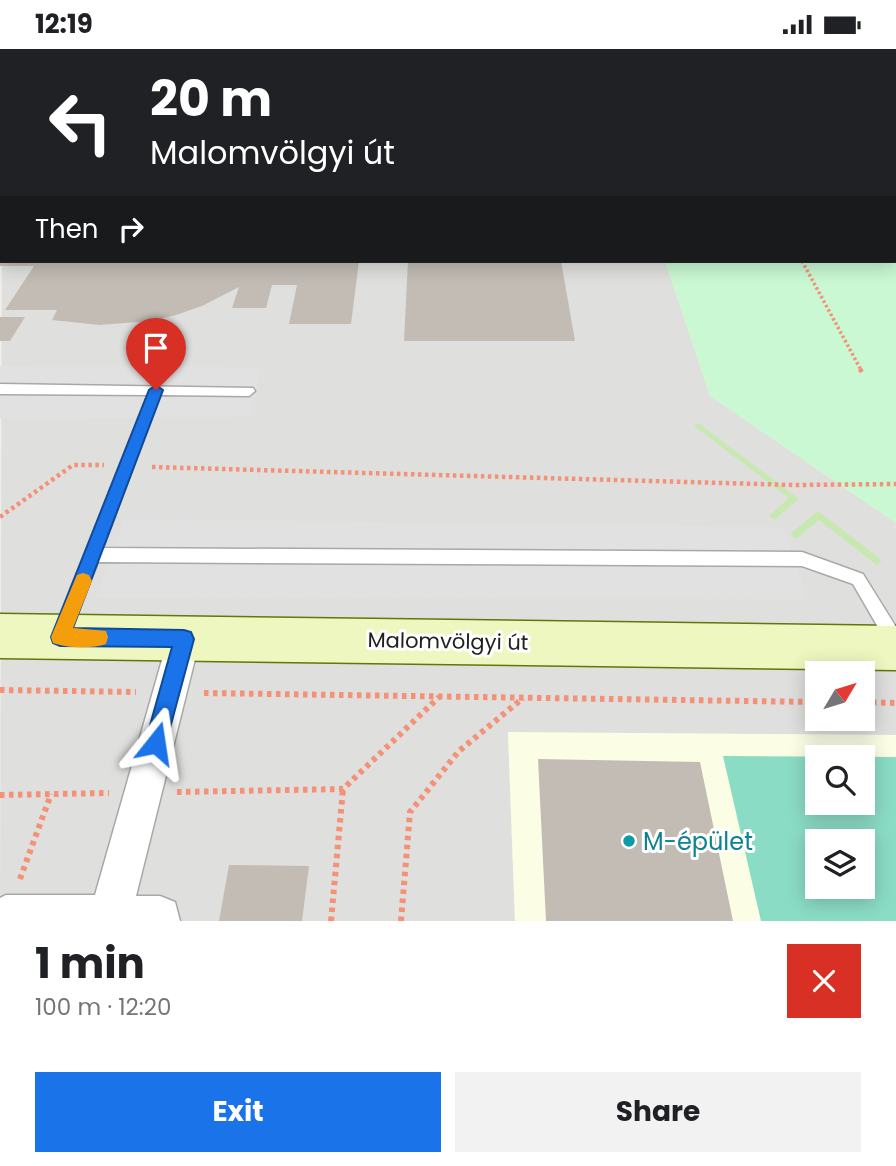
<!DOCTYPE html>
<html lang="en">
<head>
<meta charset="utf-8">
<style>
  :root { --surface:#fff; --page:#f2f2f2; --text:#202124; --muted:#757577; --accent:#1a73e8 }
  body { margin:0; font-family:Poppins,sans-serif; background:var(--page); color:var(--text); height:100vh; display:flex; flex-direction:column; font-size:26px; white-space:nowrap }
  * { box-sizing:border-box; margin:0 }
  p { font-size:23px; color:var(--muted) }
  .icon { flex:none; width:38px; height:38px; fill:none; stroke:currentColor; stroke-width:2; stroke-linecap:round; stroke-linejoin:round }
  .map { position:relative; height:872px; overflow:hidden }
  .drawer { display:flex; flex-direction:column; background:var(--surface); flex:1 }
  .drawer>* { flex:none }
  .banner { position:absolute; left:0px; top:0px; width:896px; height:214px; box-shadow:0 4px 18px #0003; background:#202124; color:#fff; overflow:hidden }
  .needle { width:46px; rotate:52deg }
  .tools { position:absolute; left:805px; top:612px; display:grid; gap:14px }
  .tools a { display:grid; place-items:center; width:70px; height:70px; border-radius:0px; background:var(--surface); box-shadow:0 4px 18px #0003; font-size:35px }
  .pin { position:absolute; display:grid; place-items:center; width:60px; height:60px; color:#fff; margin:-72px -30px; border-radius:50% 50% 50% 0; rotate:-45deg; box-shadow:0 0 7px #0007 }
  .pin .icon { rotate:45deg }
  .me { position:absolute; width:77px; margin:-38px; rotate:15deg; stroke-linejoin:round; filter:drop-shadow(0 0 5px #0008) }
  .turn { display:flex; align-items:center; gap:24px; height:147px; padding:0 35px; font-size:32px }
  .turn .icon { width:91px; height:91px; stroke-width:2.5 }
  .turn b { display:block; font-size:49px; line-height:60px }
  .then { display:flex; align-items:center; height:66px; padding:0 35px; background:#0003; gap:14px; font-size:26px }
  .round { display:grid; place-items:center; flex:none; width:74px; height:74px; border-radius:0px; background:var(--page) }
  .overview { display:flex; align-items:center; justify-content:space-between; height:119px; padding:0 35px }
  h1 { font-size:42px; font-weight:700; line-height:52px }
  .button { display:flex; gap:14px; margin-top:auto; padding:14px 35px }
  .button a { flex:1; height:80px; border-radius:0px; background:var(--accent); color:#fff; font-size:28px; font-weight:700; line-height:80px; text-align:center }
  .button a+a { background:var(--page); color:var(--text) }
  .status { display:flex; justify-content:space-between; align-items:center; height:49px; padding:0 35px; background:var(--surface); direction:ltr }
  .status svg { height:19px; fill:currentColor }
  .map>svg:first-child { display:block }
  .residential { fill:#dfdfde; fill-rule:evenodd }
  .education { fill:#fbfee5; fill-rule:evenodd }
  .grass { fill:#c7e8b1 }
  .park { fill:#c9f8d2 }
  .pitch { fill:#8bdcc5; fill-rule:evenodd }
  .parking { fill:#e1e1e1 }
  .building { fill:#c2bcb5 }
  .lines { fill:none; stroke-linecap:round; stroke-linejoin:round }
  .service-casing { stroke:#a8a8a8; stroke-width:3 }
  .minor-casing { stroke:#a8a8a8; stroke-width:3 }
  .secondary-casing { stroke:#60770a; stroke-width:3 }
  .path-far2 { stroke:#f49176; stroke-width:3.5; stroke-dasharray:2.5 2.5; stroke-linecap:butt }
  .path-far1 { stroke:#f49176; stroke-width:4.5; stroke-dasharray:3.5 3.5; stroke-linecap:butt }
  .path { stroke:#f49176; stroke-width:6; stroke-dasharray:4.5 4.5; stroke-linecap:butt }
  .service { fill:#fff; fill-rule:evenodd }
  .minor { fill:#fff; fill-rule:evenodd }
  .secondary { fill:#eff7c0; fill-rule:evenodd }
  .route { fill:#1a73e8; stroke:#114b97; stroke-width:2 }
  .slow { fill:#f59e0b }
  .culture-dot { fill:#0f9aa8; stroke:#fff; stroke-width:2.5 }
  .labels { text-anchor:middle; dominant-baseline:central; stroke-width:6; stroke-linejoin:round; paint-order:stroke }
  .street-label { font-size:21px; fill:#212121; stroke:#fff }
  .near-culture-label { font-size:24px; fill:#0d838f; stroke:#fff; text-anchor:start }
</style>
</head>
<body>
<div class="status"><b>12:19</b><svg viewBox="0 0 49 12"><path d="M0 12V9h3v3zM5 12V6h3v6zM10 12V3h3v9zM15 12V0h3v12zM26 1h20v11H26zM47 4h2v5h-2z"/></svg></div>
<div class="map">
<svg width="896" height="872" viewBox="0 0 896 872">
  <rect width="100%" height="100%" fill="#f1efe9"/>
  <!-- residential -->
  <path class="residential" d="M 0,0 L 594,0 L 595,2 L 2,2 L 0,61 Z
    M 2,129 L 2,212 L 665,212 L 710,347 L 896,474 L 896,686 L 508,684 L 515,872 L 0,872 ZM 817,625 L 863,625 L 863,670 L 817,670 Z"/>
  <!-- education -->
  <path class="education" d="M 508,683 L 896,686 L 896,872 L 515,872 ZM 817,709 L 863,709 L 863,754 L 817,754 ZM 817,793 L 863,793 L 863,838 L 817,838 Z"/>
  <!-- grass -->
  <path class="grass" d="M 698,374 L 799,450 L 774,471 L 769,467 L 789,449 L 694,377 Z
    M 818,462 L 882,511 L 877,516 L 819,471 L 796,490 L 790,485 Z"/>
  <!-- park -->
  <path class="park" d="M 594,0 L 867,0 L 866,2 Z
    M 894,44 L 896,45 L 896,474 L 710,347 L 665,212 L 894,212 Z"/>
  <!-- pitch -->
  <path class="pitch" d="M 723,707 L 896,708 L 896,872 L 761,872 ZM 817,709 L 863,709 L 863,754 L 817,754 ZM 817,793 L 863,793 L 863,838 L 817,838 Z"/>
  <!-- parking -->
  <path class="parking" d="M 0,317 L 261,318 L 250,368 L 0,370 Z
    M 124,470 L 783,478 L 808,550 L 96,549 Z"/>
  <!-- building -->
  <path class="building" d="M 0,212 L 359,212 L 351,275 L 289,275 L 297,236 L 272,236 L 266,259 L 232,259 L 239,238 L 202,257 L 176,266 L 151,272 L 100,276 L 52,271 L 57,261 L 5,261 L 34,217 L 0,217 Z
    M 408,212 L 561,212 L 575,292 L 404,292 Z
    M 0,268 L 25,268 L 10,292 L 0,292 Z
    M 538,710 L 700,713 L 733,872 L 546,872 Z
    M 229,816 L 309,817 L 302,872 L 219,872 Z"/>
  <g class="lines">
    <!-- service casing -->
    <g class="service-casing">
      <path id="service" d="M 146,0 L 154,0 L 146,2 Z
        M 327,0 L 335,0 L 335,2 L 327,2 Z
        M 0,45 L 2,45 L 2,49 L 0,49 Z
        M 0,335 L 253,339 L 255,342 L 249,347 L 160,346 L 103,499 L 802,503 L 863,525 L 896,578 L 896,601 L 890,599 L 853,535 L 802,517 L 98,513 L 69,586 L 63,589 L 57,586 L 55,581 L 148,346 L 0,345 Z"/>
    </g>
    <!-- minor casing -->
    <g class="minor-casing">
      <path id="minor" d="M 184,574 L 196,579 L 200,590 L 136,847 L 160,847 L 175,853 L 180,872 L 0,872 L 0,849 L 6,846 L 95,846 L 168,590 L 172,579 Z"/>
    </g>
    <!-- secondary casing -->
    <g class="secondary-casing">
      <path id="secondary" d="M 0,565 L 896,577 L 896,621 L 0,609 Z"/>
    </g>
    <!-- path-far2 -->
    <path class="path-far2" d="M 802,212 L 861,321"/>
    <!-- path-far1 -->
    <path class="path-far1" d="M 860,320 L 863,325
      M 152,418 L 794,436 L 896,435
      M 0,468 L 73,416 L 104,416"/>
    <!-- path -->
    <path class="path" d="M 0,641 L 136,643
      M 204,644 L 817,653
      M 863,653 L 896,654
      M 177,743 L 343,740 L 439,648
      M 0,746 L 109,744
      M 20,830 L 51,745
      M 331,872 L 343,740
      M 401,872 L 410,763 L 459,702 L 523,649"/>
    <!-- service -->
    <use href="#service" class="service"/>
    <!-- minor -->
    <use href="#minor" class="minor"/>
    <!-- secondary -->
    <use href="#secondary" class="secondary"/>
  </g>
  <!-- route -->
  <path class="route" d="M 156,336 L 163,341 L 73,579 L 184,581 L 191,583 L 194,590 L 166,694 L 163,701 L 156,704 L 148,701 L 145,694 L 172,598 L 60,597 L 53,594 L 51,588 L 149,341 Z"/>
  <!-- slow -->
  <path class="slow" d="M 83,524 L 89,526 L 92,532 L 73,579 L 106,582 L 108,588 L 106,595 C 92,600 67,599 53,594 L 51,588 L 77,526 Z"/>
  <!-- markers -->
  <circle class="culture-dot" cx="629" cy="792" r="7"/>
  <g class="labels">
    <!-- street labels -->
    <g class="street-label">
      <text transform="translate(448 592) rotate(1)">Malomvölgyi út</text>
    </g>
    <!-- near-culture labels -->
    <g class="near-culture-label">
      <text x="643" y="792">M-épület</text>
    </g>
  </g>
</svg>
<div class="tools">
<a><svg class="needle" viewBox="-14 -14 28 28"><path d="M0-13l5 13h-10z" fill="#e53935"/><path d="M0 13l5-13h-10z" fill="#757577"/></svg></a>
<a><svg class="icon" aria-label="search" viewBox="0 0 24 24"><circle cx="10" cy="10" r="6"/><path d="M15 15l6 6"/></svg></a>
<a><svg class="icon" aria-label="layers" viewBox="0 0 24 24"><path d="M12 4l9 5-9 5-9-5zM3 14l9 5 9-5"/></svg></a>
</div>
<div class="pin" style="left:156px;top:341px;background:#d93025"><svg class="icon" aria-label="arrive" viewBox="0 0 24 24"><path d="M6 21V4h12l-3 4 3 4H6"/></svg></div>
<svg class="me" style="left:156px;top:694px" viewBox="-20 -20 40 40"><path d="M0-17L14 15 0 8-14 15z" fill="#1a73e8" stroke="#fff" stroke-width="4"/></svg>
<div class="banner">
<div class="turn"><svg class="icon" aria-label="left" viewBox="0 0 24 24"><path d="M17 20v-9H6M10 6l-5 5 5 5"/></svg><div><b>20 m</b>Malomvölgyi út</div></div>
<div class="then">Then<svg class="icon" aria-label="right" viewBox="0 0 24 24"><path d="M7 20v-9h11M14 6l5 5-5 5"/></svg></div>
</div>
</div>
<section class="drawer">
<div class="overview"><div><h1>1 min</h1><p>100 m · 12:20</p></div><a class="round" style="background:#d93025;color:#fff"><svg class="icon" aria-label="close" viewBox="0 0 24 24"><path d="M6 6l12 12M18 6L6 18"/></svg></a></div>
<div class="button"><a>Exit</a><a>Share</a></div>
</section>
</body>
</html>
